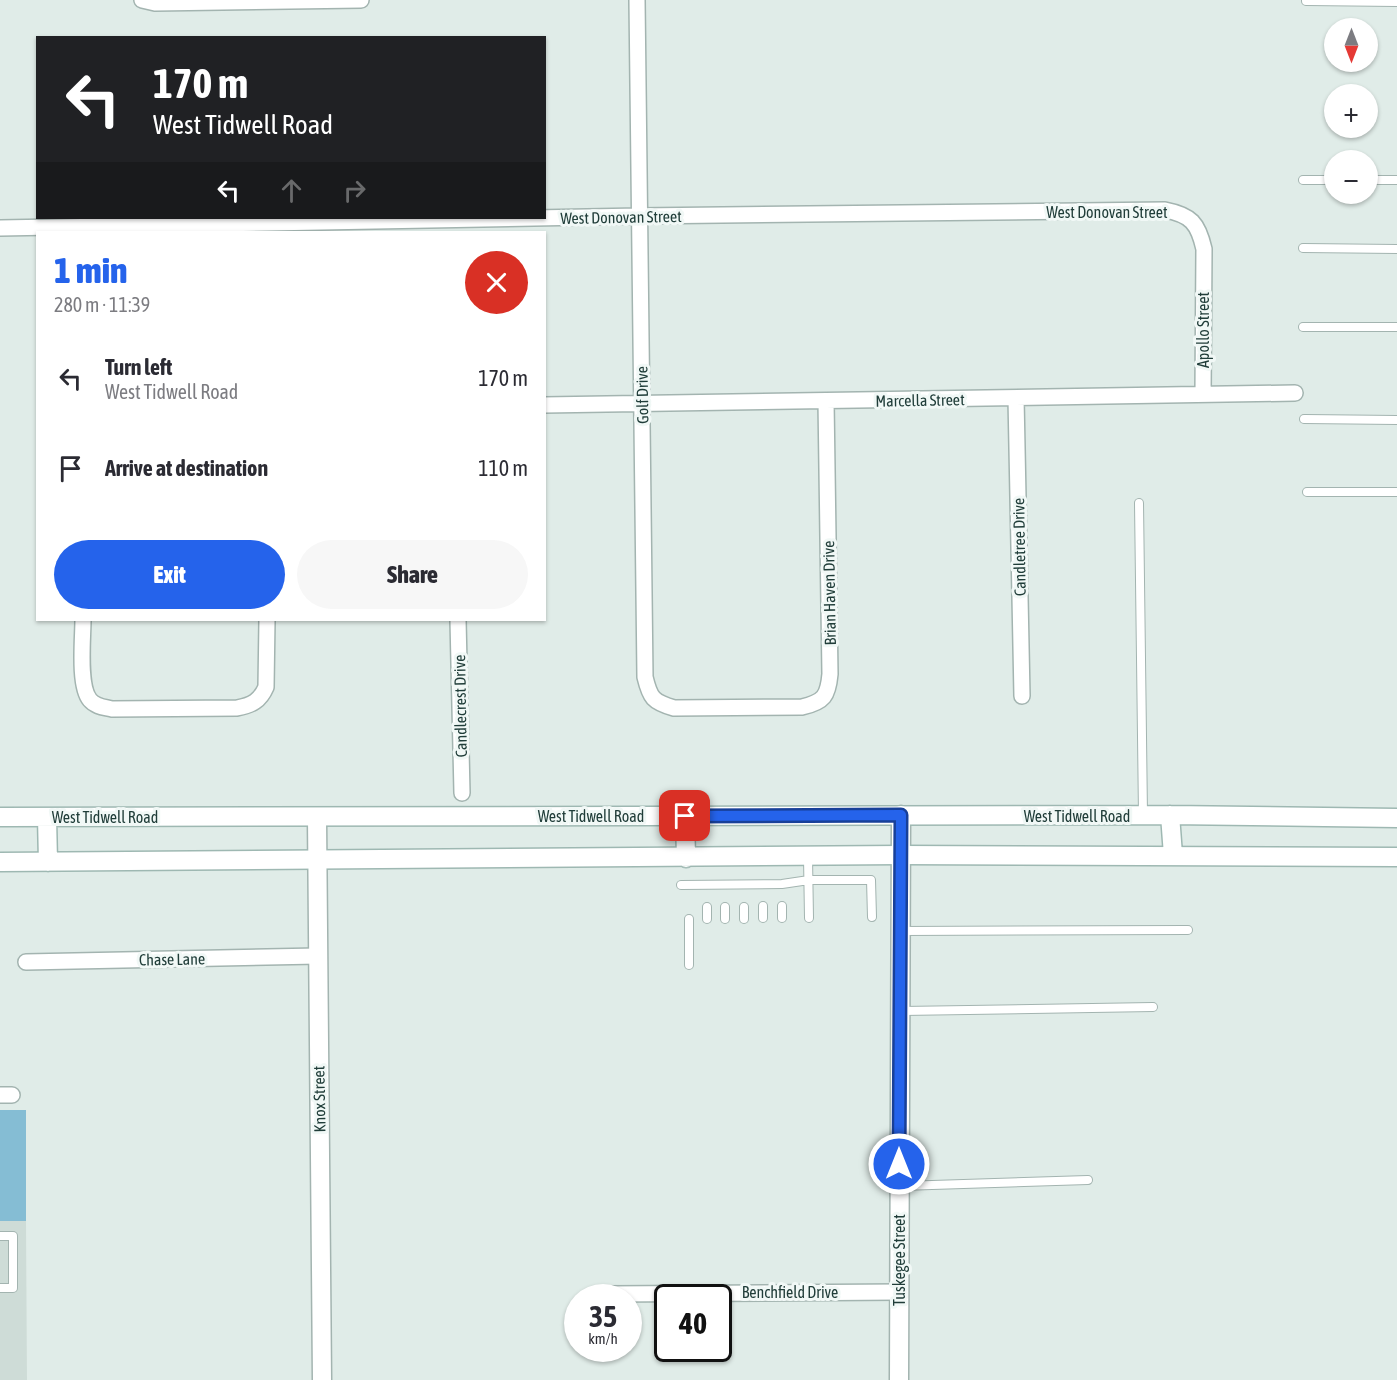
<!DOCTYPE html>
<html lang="en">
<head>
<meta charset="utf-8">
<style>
  :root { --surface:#fff; --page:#f7f7f7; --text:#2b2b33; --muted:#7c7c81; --accent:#2563eb }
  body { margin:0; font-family:"Asap Condensed",sans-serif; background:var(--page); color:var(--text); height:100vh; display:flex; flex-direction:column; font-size:22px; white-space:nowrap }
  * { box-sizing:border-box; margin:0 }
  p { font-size:20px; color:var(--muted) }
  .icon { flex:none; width:33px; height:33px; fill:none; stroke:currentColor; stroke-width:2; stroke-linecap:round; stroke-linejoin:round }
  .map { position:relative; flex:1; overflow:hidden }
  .drawer { position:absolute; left:36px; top:231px; width:510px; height:390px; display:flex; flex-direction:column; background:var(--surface); border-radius:0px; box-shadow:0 2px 4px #0004 }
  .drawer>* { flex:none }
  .top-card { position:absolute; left:36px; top:36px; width:510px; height:183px; border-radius:0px; box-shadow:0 2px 4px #0004; background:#202124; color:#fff; overflow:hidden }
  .needle { width:39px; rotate:180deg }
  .tools { position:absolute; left:1324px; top:18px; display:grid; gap:12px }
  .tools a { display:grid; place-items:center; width:54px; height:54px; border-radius:50%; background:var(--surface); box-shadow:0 2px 4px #0004; font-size:30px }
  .speed { position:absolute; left:564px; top:1284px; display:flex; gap:12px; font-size:30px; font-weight:700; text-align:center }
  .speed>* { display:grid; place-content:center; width:78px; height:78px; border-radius:50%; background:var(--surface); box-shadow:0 2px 4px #0004; line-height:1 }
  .speed small { font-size:15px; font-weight:400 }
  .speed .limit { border:3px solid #111; border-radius:9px; background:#fff; color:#111 }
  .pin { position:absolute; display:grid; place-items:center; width:51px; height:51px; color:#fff; margin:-26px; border-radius:12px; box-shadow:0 3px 9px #0006 }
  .me { position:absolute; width:66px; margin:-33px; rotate:0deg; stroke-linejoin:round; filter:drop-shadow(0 0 4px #0008) }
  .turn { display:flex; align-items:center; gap:21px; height:126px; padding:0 18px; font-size:27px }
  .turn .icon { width:78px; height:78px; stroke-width:2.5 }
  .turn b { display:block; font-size:42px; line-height:51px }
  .lanes { display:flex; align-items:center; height:57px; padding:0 18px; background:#0003; justify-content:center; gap:30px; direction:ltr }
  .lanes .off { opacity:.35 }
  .round { display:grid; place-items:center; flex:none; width:63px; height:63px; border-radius:32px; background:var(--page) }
  .head { display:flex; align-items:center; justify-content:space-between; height:102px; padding:0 18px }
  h1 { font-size:36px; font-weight:800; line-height:45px; color:var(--accent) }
  .cta { display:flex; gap:12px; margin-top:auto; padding:12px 18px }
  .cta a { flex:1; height:69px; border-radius:36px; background:var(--accent); color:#fff; font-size:24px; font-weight:800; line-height:69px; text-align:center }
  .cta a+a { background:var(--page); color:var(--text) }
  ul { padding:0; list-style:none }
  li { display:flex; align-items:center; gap:18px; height:90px; padding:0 18px }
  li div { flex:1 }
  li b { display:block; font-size:22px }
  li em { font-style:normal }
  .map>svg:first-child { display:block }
  .built { fill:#cedcd7 }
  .water { fill:#85bdd4 }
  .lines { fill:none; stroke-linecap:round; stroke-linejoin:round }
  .service-casing { stroke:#a3b4b0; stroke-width:10 }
  .minor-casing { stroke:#a3b4b0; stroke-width:18 }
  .tertiary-casing { stroke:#a3b4b0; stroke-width:21 }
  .secondary-casing { stroke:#9eb8b2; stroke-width:21 }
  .service { stroke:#fff; stroke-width:8 }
  .minor { stroke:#fff; stroke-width:15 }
  .tertiary { stroke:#fff; stroke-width:18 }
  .secondary { stroke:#fff; stroke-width:18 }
  .route-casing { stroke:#184099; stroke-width:15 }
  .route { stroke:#2563eb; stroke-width:10 }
  .labels { text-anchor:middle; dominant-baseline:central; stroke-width:6; stroke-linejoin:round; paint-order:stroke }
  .street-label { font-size:16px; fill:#203d39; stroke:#f1f8f6 }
</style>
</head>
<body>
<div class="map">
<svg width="1397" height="1380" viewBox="0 0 1397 1380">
  <rect width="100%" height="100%" fill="#e0ece8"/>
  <!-- built -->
  <path class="built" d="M 0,1221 L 26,1221 L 27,1380 L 0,1380 Z"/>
  <!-- water -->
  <path class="water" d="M 0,1110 L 26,1110 L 26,1221 L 0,1221 Z"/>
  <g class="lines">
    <!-- service casing -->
    <g class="service-casing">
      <path id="service" d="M 1306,1 L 1397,2
        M 1303,180 L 1335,180
        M 1368,180 L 1397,180
        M 1303,248 L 1397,249
        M 1303,327 L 1397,327
        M 1304,419 L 1397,420
        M 1307,492 L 1397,492
        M 1139,503 L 1143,815
        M 808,857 L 809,918
        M 681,885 L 782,884 L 809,880 L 871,880 L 872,917
        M 763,906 L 763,918
        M 782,906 L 782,918
        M 707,907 L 707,919
        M 725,907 L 725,919
        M 744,907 L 744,919
        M 689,919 L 689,965
        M 901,931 L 1188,930
        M 902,1011 L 1153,1007
        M 901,1186 L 1088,1180
        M 0,1236 L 13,1236 L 13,1288 L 0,1288"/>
    </g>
    <!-- minor casing -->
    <g class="minor-casing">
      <path id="minor" d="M 142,0 L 155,3 L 361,0
        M 637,0 L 645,677 C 650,698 653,702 674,708 L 802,707 C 824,702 828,696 830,674 L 826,401
        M 0,228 L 639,216 L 1165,210 C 1191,215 1198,223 1204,249 L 1203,394
        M 1016,398 L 1022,696
        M 544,405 L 1295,393
        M 83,620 C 83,638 78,686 90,700 C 96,707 104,707 112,709 L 237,708 C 252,705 260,701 266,687 L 267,620
        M 458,620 L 462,793
        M 26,962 L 318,956
        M 0,1095 L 12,1095
        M 610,1294 L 899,1292"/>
    </g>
    <!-- tertiary casing -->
    <g class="tertiary-casing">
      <path id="tertiary" d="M 317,818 L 322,1380
        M 899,1380 L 901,815"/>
    </g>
    <!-- secondary casing -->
    <g class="secondary-casing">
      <path id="secondary" d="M 1170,815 L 1173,855
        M 685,816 L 686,858
        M 0,817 L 1170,815 L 1397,818
        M 47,817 L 48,862
        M 0,862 L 901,855 L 1397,857"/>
    </g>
    <!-- service -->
    <use href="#service" class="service"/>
    <!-- minor -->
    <use href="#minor" class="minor"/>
    <!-- tertiary -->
    <use href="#tertiary" class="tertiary"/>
    <!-- secondary -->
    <use href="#secondary" class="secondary"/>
  </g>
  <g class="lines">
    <!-- route casing -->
    <g class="route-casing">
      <path id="route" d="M 685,816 L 901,815 L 899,1164"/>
    </g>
    <!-- route -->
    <use href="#route" class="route"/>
  </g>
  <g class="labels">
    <!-- street labels -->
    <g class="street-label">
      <text x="1107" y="212">West Donovan Street</text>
      <text transform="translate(621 217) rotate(-1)">West Donovan Street</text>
      <text transform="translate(1203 330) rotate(-90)">Apollo Street</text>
      <text transform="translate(642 395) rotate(-91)">Golf Drive</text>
      <text transform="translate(920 400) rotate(-1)">Marcella Street</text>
      <text transform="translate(1019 547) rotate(-91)">Candletree Drive</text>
      <text transform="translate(829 593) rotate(-91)">Brian Haven Drive</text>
      <text transform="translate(460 706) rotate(-91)">Candlecrest Drive</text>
      <text x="591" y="816">West Tidwell Road</text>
      <text x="1077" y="816">West Tidwell Road</text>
      <text x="105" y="817">West Tidwell Road</text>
      <text transform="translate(172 959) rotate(-1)">Chase Lane</text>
      <text transform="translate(319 1099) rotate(-91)">Knox Street</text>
      <text transform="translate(899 1260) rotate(-90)">Tuskegee Street</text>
      <text x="790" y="1292">Benchfield Drive</text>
    </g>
  </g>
</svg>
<div class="tools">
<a><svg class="needle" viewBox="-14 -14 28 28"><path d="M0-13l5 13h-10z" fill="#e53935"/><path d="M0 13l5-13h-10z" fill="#7c7c81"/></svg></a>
<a>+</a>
<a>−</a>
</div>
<div class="speed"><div>35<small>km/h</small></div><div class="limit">40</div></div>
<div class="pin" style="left:685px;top:816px;background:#d93025"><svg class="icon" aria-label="arrive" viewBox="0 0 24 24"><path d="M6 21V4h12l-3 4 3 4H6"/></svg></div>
<svg class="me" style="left:899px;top:1164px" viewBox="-20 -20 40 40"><circle r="17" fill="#2563eb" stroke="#fff" stroke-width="3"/><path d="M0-11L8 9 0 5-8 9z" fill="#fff"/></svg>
<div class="top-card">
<div class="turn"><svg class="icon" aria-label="left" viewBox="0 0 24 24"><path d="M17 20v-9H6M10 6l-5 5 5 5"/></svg><div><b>170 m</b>West Tidwell Road</div></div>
<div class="lanes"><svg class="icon" aria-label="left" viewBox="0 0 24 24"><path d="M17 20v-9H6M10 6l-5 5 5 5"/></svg><svg class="icon off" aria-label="ahead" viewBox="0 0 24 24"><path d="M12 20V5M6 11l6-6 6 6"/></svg><svg class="icon off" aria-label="right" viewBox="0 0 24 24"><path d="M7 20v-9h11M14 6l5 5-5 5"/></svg></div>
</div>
<section class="drawer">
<div class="head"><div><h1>1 min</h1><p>280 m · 11:39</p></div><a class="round" style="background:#d93025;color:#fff"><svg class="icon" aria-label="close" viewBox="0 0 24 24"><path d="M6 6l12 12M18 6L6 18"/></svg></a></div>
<ul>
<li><svg class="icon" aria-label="left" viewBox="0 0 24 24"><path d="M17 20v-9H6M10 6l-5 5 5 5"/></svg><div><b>Turn left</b><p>West Tidwell Road</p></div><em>170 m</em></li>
<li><svg class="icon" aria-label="arrive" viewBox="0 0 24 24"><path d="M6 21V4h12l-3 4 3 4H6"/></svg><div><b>Arrive at destination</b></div><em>110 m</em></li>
</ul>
<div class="cta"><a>Exit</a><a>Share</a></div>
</section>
</div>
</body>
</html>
